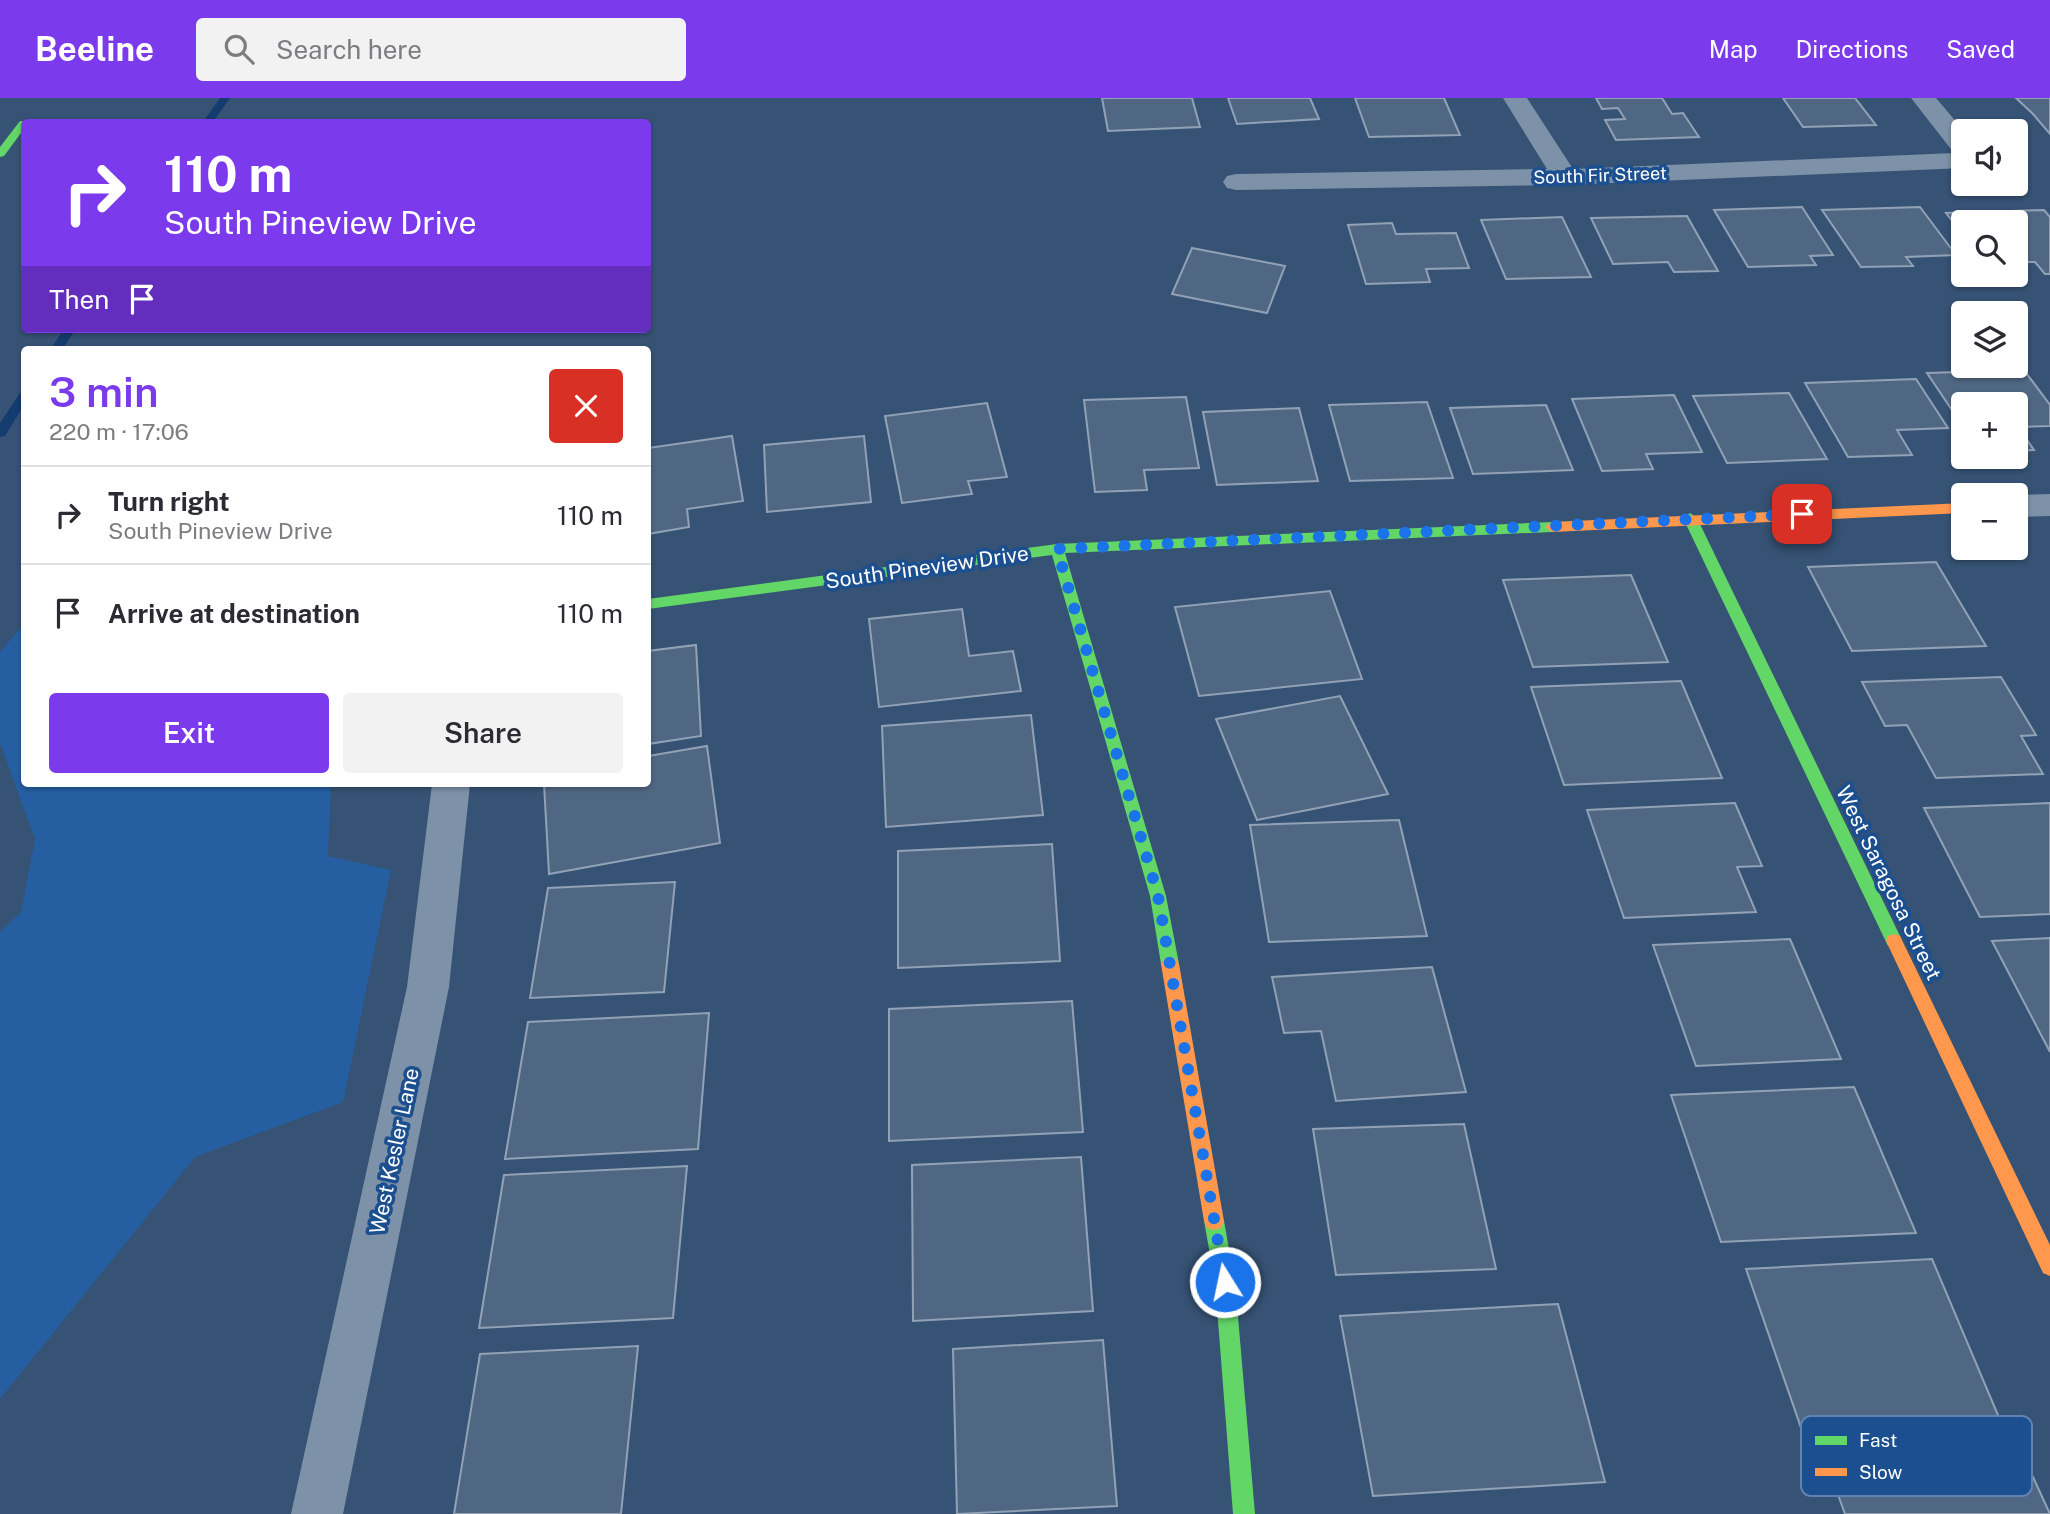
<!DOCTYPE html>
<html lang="en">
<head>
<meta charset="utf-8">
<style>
  :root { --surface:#fff; --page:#f2f2f3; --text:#2b2b33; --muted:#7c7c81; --line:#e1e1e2; --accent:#7c3aed }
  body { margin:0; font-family:"Public Sans",sans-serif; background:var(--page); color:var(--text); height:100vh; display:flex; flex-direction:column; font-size:26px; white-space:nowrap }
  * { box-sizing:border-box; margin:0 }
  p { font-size:23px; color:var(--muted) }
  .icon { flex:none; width:38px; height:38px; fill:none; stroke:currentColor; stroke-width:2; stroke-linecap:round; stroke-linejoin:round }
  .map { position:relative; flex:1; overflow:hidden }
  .panel { position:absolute; left:21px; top:248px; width:630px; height:441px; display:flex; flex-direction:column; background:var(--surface); border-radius:7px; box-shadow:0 2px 5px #0004 }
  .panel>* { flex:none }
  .top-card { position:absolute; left:21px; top:21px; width:630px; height:214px; border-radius:7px; box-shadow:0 2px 5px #0004; background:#7c3aed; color:#fff; overflow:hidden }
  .fabs { position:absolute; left:1951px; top:21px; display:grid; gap:14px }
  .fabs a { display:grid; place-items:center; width:77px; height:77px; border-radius:7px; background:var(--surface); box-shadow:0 2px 5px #0004; font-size:35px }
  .pin { position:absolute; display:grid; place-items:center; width:60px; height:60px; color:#fff; margin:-30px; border-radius:14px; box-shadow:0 4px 10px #0006 }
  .me { position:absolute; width:77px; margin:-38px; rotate:350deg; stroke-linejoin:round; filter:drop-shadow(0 0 5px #0008) }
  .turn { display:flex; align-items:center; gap:24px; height:147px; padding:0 28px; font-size:32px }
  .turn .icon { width:91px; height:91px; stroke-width:2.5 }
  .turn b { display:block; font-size:49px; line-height:60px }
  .then { display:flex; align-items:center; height:66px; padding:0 28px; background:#0003; gap:14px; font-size:26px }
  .round { display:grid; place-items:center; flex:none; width:74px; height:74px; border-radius:7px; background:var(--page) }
  .summary { display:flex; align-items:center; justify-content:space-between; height:119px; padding:0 28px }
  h1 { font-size:42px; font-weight:600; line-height:52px; color:var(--accent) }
  .action { display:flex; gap:14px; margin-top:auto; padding:14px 28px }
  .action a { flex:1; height:80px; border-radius:7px; background:var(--accent); color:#fff; font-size:28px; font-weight:600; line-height:80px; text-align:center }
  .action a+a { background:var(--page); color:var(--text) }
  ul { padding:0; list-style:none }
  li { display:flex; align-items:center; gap:21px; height:98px; padding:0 28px; border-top:2px solid var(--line) }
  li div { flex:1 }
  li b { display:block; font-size:26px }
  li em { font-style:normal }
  header { display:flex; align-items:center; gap:42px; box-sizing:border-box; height:98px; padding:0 35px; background:var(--accent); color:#fff }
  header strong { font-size:33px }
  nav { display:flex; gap:38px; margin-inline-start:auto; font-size:24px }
  .search { width:490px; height:63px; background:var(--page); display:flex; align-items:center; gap:18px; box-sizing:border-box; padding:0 24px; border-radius:7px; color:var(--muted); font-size:26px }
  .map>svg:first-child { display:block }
  .green { fill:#265fa1 }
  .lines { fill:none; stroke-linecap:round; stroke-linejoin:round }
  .stream { fill:#153c6e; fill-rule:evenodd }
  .building { fill:#506783; stroke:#92a2b6; stroke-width:2 }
  .street { fill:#7d92a8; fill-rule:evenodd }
  .fast { fill:#63d668; fill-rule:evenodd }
  .slow { fill:#ff974d; fill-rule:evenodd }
  .route { stroke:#1a73e8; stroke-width:12; stroke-dasharray:0 21.6 }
  .labels { text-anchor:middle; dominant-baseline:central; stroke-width:7; stroke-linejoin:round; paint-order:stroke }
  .far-street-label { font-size:18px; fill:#fff; stroke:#1b4f8f }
  .street-label { font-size:21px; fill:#fff; stroke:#1b4f8f }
  .key { fill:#1b4f8f; stroke:#5f84b1; stroke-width:2 }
  .key-label { font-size:19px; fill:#fff }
</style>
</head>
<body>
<header>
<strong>Beeline</strong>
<div class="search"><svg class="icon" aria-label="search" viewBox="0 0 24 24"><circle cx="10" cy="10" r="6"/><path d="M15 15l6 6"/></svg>Search here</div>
<nav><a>Map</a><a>Directions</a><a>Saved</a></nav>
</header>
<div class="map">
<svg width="2050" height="1416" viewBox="0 0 2050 1416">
  <rect width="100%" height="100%" fill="#365274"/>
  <!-- green -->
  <path class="green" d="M 24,526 L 24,686 L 331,686 L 328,758 L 391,772 L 343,1004 L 195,1059 L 0,1301 L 0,834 L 21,814 L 35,741 L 0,645 L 0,554 Z"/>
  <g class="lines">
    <!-- stream -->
    <path class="stream" d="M 220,0 L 230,0 L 213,24 L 203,24 Z
      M 64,231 L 76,231 L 62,252 L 50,252 Z
      M 24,294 L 24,307 L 5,338 L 0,339 L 0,325 L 20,295 Z"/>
  </g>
  <!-- building -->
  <path class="building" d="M 1102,0 L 1192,0 L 1200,29 L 1108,33 Z
    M 1228,0 L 1310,0 L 1319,21 L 1237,26 Z
    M 1355,0 L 1444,0 L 1460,37 L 1369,39 Z
    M 1596,0 L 1662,0 L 1672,16 L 1683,15 L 1699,39 L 1616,42 L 1605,22 L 1625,21 L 1618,10 L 1602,11 Z
    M 1783,0 L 1855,0 L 1876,27 L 1803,29 Z
    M 2016,0 L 2050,0 L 2050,36 L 2033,16 Z
    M 1802,109 L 1833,157 L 1810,158 L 1816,167 L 1748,169 L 1714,112 Z
    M 1920,109 L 1956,157 L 1906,159 L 1913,168 L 1861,169 L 1822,112 Z
    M 2044,112 L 2050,119 L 2050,176 L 2045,176 L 2035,164 L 2016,164 L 2016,124 L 1964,124 L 1964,138 L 1946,115 Z
    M 1687,118 L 1718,173 L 1674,174 L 1668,164 L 1613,166 L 1591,120 Z
    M 1562,119 L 1591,179 L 1506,181 L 1481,122 Z
    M 1392,125 L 1396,136 L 1456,135 L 1469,170 L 1426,171 L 1430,184 L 1366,186 L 1348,127 Z
    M 1192,150 L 1285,168 L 1267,215 L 1172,196 Z
    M 2024,272 L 2050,307 L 2050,328 L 2018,329 L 2034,352 L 2016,353 L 2016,306 L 1964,306 L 1964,330 L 1927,275 Z
    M 1916,281 L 1948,330 L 1897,332 L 1912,357 L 1848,359 L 1805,285 Z
    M 1789,295 L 1827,361 L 1727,365 L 1693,298 Z
    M 1674,297 L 1702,354 L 1646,356 L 1653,371 L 1602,373 L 1572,301 Z
    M 1186,299 L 1199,370 L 1144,372 L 1147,392 L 1095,394 L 1084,302 Z
    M 1427,304 L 1453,380 L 1350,383 L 1329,307 Z
    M 987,305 L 1007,379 L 968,383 L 972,396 L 902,405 L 885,318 Z
    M 1546,307 L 1573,372 L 1473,376 L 1450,310 Z
    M 1299,310 L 1318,383 L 1217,387 L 1203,314 Z
    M 732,338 L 743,403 L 687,411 L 689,429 L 648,436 L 648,350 Z
    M 864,338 L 871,404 L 767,414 L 764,347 Z
    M 1936,464 L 1986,548 L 1852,553 L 1808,469 Z
    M 1631,477 L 1668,564 L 1533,569 L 1503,482 Z
    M 1330,493 L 1362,581 L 1199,598 L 1175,509 Z
    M 962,511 L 969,558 L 1013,553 L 1021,593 L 879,609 L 869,521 Z
    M 696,547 L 701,638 L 648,646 L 648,553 Z
    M 2001,579 L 2036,637 L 2021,638 L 2043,676 L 1936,680 L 1907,627 L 1885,628 L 1862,584 Z
    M 1681,583 L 1722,680 L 1564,687 L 1531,589 Z
    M 1340,598 L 1388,696 L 1257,722 L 1216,621 Z
    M 1031,617 L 1043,717 L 886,729 L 882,628 Z
    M 707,648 L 720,745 L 549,776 L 544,686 L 648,686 L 648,658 Z
    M 1735,705 L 1762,768 L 1737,769 L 1756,814 L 1624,820 L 1587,712 Z
    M 2050,705 L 2050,816 L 1980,819 L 1924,710 Z
    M 1399,722 L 1427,838 L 1269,844 L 1250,727 Z
    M 1052,746 L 1060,863 L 898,870 L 898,753 Z
    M 675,784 L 664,894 L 530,900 L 548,790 Z
    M 2050,840 L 2050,954 L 1992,843 Z
    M 1790,841 L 1841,961 L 1696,968 L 1653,847 Z
    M 1432,869 L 1466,994 L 1336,1003 L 1321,933 L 1284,935 L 1272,879 Z
    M 1072,903 L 1083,1034 L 889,1043 L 889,911 Z
    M 709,915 L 698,1051 L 505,1061 L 528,924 Z
    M 1854,989 L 1916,1135 L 1721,1144 L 1671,997 Z
    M 1464,1026 L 1496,1171 L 1336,1177 L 1313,1031 Z
    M 1081,1059 L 1093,1213 L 913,1223 L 912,1067 Z
    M 687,1068 L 673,1220 L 479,1230 L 504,1077 Z
    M 1932,1161 L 2006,1336 L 1807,1347 L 1746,1171 Z
    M 1558,1206 L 1605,1384 L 1373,1398 L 1340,1218 Z
    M 1103,1242 L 1117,1408 L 957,1416 L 953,1251 Z
    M 638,1248 L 621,1416 L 454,1416 L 480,1256 Z
    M 2033,1379 L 2050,1416 L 1845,1416 L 1837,1394 Z"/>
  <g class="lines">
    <!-- street -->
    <path class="street" d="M 1503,0 L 1527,0 L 1573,71 L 1954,55 L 1911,0 L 1936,0 L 1964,33 L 1964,70 L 1565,87 L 1236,92 L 1227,90 L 1223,84 L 1227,78 L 1236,76 L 1547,71 Z
      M 2050,396 L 2050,418 L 2016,419 L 2014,397 Z
      M 432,686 L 470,686 L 449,889 L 343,1416 L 291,1416 L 407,889 Z"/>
    <!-- fast -->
    <path class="fast" d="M 20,23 L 29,24 L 24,24 L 24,31 L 4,58 L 0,59 L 0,49 Z
      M 1690,415 L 1697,420 L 1900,838 L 1902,843 L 1900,848 L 1894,850 L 1888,848 L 1683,420 Z
      M 1552,424 L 1559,429 L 1552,434 L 1065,455 L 1166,798 L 1179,866 L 1176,871 L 1170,873 L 1164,871 L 1161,866 L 1150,798 L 1052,457 L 648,511 L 648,501 L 1057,446 Z
      M 1214,1114 L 1221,1116 L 1224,1123 L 1235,1184 L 1255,1416 L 1233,1416 L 1215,1184 L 1204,1123 L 1207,1116 Z"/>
    <!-- slow -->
    <path class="slow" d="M 1964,405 L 1964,415 L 1552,434 L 1545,429 L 1552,424 Z
      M 1894,836 L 1900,838 L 2050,1147 L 2050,1178 L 2043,1175 L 1886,843 L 1888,838 Z
      M 1170,859 L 1176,861 L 1179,866 L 1224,1123 L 1221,1130 L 1214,1132 L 1207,1130 L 1204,1123 L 1161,866 L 1164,861 Z"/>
  </g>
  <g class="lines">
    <!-- route -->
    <path class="route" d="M 1225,1184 L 1158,798 L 1057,451 L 1802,416"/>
  </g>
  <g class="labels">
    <!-- far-street labels -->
    <g class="far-street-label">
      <text transform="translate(1600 77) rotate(-2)">South Fir Street</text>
    </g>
    <!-- street labels -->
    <g class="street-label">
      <text transform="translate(927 469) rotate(-8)">South Pineview Drive</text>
      <text transform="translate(1889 785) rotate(64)">West Saragosa Street</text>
      <text transform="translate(394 1053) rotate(-78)">West Kesler Lane</text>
    </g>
  </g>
  <!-- legend -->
  <rect x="1801" y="1318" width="231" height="80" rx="10" class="key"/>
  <rect x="1815" y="1338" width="32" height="9" fill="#63d668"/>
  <rect x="1815" y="1370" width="32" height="8" fill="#ff974d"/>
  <g class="key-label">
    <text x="1859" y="1349">Fast</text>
    <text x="1859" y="1381">Slow</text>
  </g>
</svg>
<div class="fabs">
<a><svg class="icon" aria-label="sound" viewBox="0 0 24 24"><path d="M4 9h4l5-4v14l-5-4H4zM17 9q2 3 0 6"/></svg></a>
<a><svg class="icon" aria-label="search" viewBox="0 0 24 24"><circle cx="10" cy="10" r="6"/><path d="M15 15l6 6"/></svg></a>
<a><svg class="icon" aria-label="layers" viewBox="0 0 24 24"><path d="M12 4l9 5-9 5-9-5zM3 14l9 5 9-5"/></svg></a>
<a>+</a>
<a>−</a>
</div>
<div class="pin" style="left:1802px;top:416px;background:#d93025"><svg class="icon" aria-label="arrive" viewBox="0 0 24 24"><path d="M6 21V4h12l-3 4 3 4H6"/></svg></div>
<svg class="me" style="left:1225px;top:1184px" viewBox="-20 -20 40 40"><circle r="17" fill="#1a73e8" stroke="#fff" stroke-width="3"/><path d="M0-11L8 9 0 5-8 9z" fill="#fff"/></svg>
<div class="top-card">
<div class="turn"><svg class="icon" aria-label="right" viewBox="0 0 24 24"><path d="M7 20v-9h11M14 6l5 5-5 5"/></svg><div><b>110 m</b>South Pineview Drive</div></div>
<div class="then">Then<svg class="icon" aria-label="arrive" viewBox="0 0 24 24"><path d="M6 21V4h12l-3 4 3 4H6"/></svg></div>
</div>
<section class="panel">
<div class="summary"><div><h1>3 min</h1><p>220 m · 17:06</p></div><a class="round" style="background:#d93025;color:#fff"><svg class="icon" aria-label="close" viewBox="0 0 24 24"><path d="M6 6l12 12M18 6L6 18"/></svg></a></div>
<ul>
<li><svg class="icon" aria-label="right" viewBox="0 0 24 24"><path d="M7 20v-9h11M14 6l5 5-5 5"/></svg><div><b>Turn right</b><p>South Pineview Drive</p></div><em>110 m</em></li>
<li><svg class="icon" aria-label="arrive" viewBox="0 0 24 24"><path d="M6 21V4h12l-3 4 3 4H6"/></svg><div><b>Arrive at destination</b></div><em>110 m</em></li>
</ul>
<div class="action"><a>Exit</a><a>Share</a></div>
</section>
</div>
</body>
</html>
